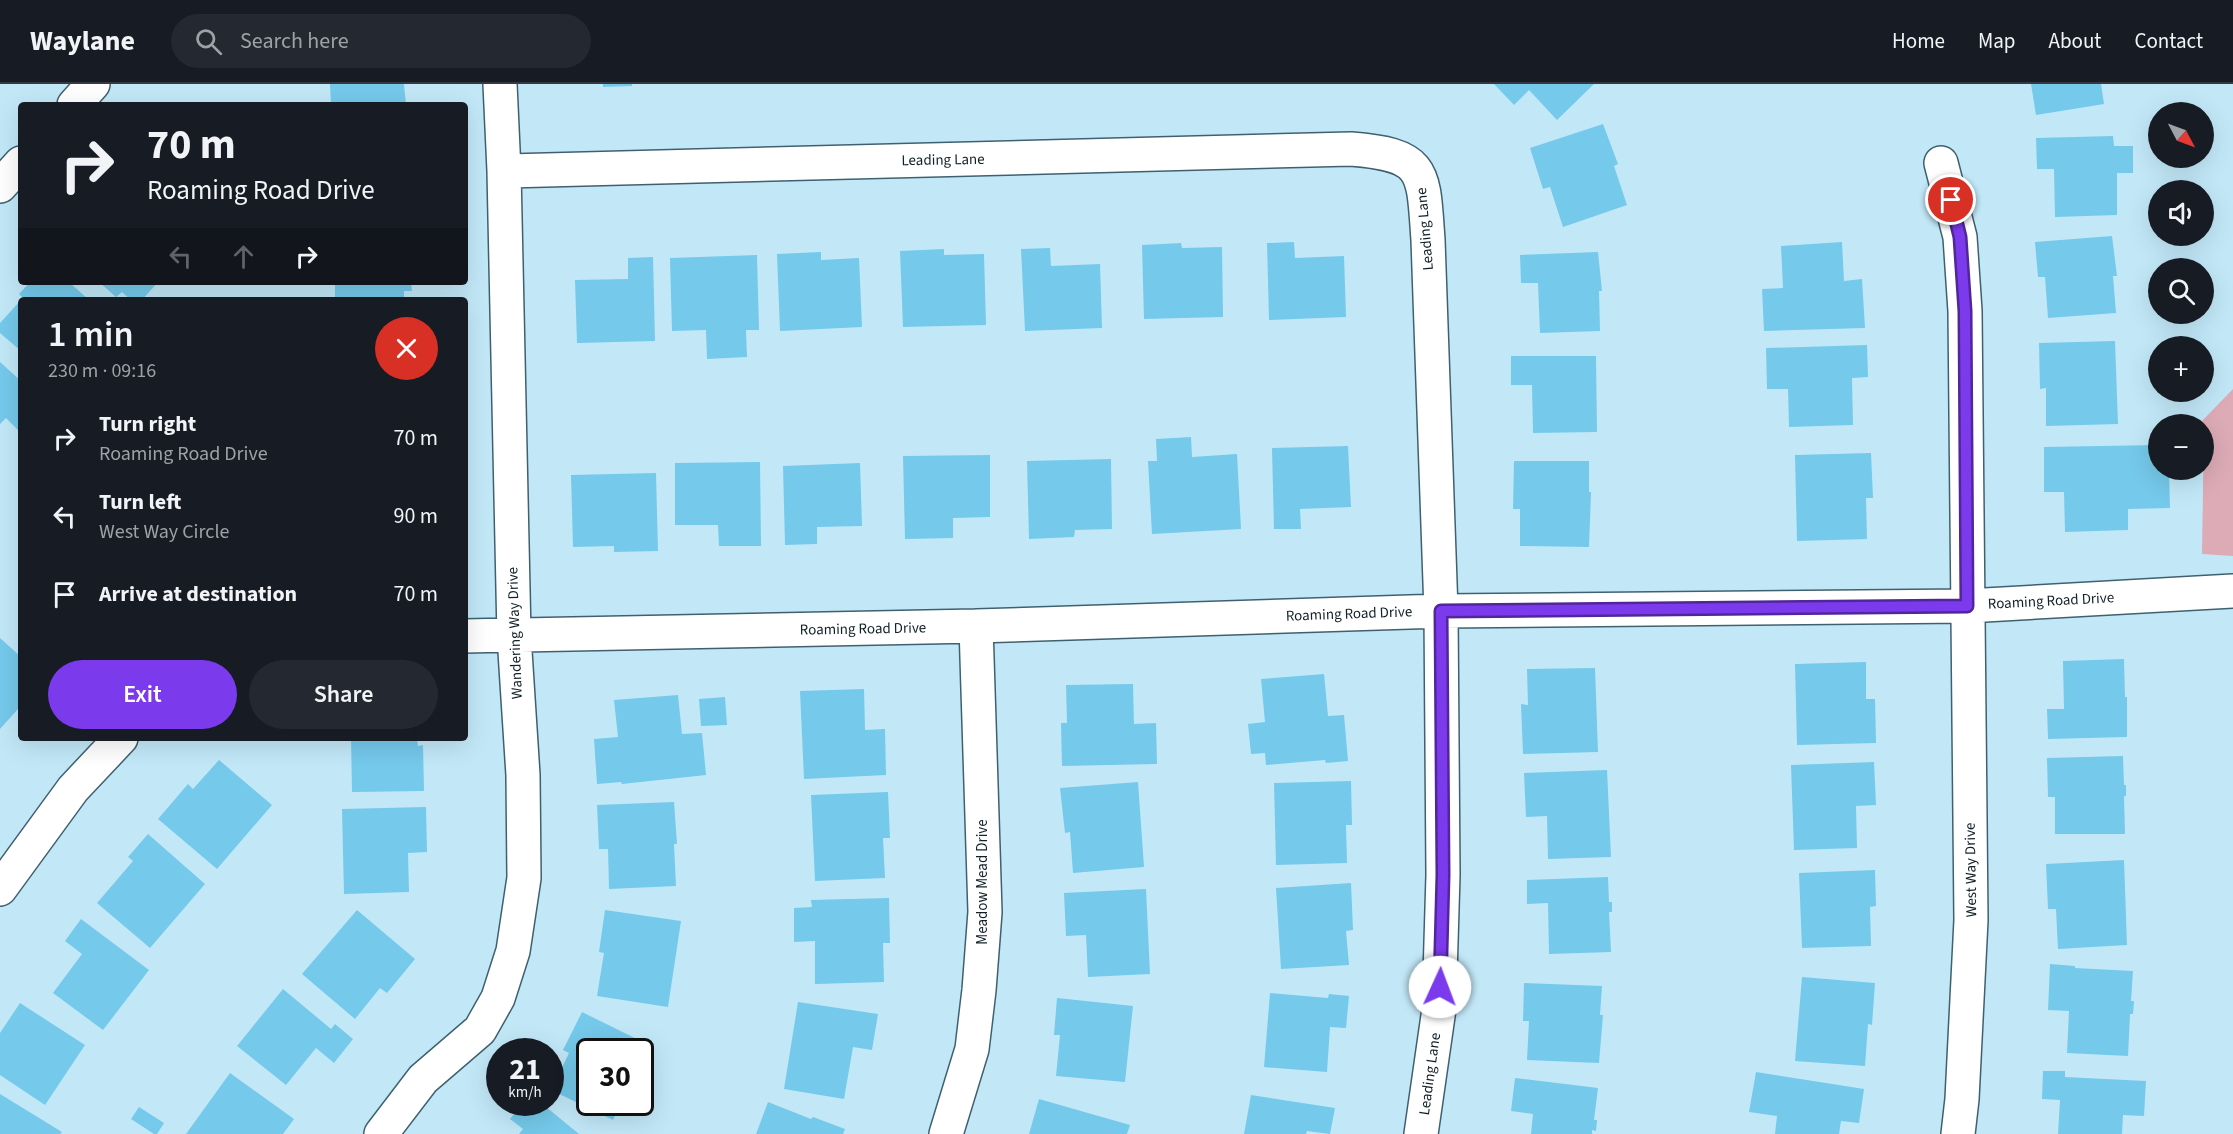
<!DOCTYPE html>
<html lang="en">
<head>
<meta charset="utf-8">
<style>
  :root { --surface:#171b24; --page:#242831; --text:#f1f3f6; --muted:#9ea1a6; --line:#363941; --accent:#7c3aed }
  body { margin:0; font-family:"Source Sans 3",sans-serif; background:var(--page); color:var(--text); height:100vh; display:flex; flex-direction:column; font-size:22px; white-space:nowrap }
  * { box-sizing:border-box; margin:0 }
  p { font-size:20px; color:var(--muted) }
  .icon { flex:none; width:33px; height:33px; fill:none; stroke:currentColor; stroke-width:2; stroke-linecap:round; stroke-linejoin:round }
  .map { position:relative; flex:1; overflow:hidden }
  .side { position:absolute; left:18px; top:213px; width:450px; height:444px; display:flex; flex-direction:column; background:var(--surface); border-radius:6px; box-shadow:0 6px 24px #0002 }
  .side>* { flex:none }
  .banner { position:absolute; left:18px; top:18px; width:450px; height:183px; border-radius:6px; box-shadow:0 6px 24px #0002; background:#171b24; color:var(--text); overflow:hidden }
  .needle { width:39px; rotate:131deg }
  .fabs { position:absolute; left:2148px; top:18px; display:grid; gap:12px }
  .fabs a { display:grid; place-items:center; width:66px; height:66px; border-radius:50%; background:var(--surface); box-shadow:0 6px 24px #0002; font-size:30px }
  .speed { position:absolute; left:486px; top:954px; display:flex; gap:12px; font-size:30px; font-weight:700; text-align:center }
  .speed>* { display:grid; place-content:center; width:78px; height:78px; border-radius:50%; background:var(--surface); box-shadow:0 6px 24px #0002; line-height:1 }
  .speed small { font-size:15px; font-weight:400 }
  .speed .limit { border:3px solid #111; border-radius:9px; background:#fff; color:#111 }
  .pin { position:absolute; display:grid; place-items:center; width:51px; height:51px; color:#fff; margin:-26px; border:3px solid #fff; border-radius:50%; box-shadow:0 2px 6px #0007 }
  .me { position:absolute; width:66px; margin:-33px; rotate:2deg; stroke-linejoin:round; filter:drop-shadow(0 0 4px #0008) }
  .turn { display:flex; align-items:center; gap:21px; height:126px; padding:0 30px; font-size:27px }
  .turn .icon { width:78px; height:78px; stroke-width:2.5 }
  .turn b { display:block; font-size:42px; line-height:51px }
  .lanes { display:flex; align-items:center; height:57px; padding:0 30px; background:#0003; justify-content:center; gap:30px; direction:ltr }
  .lanes .off { opacity:.35 }
  .round { display:grid; place-items:center; flex:none; width:63px; height:63px; border-radius:32px; background:var(--page) }
  .headline { display:flex; align-items:center; justify-content:space-between; height:102px; padding:0 30px }
  h1 { font-size:36px; font-weight:600; line-height:45px }
  .button { display:flex; gap:12px; margin-top:auto; padding:12px 30px }
  .button a { flex:1; height:69px; border-radius:36px; background:var(--accent); color:#fff; font-size:24px; font-weight:600; line-height:69px; text-align:center }
  .button a+a { background:var(--page); color:var(--text) }
  ul { padding:0; list-style:none }
  li { display:flex; align-items:center; gap:18px; height:78px; padding:0 30px }
  li div { flex:1 }
  li b { display:block; font-size:22px }
  li em { font-style:normal }
  header { display:flex; align-items:center; gap:36px; box-sizing:border-box; height:84px; padding:0 30px; background:var(--surface); border-bottom:2px solid var(--line) }
  header strong { font-size:28px }
  nav { display:flex; gap:33px; margin-inline-start:auto; font-size:21px }
  .search { width:420px; height:54px; background:var(--page); display:flex; align-items:center; gap:15px; box-sizing:border-box; padding:0 21px; border-radius:33px; color:var(--muted); font-size:22px }
  .map>svg:first-child { display:block }
  .green { fill:#dcabb6 }
  .building { fill:#75c9eb }
  .lines { fill:none; stroke-linecap:round; stroke-linejoin:round }
  .minor-casing { stroke:#3f616f; stroke-width:36 }
  .minor { stroke:#fff; stroke-width:33 }
  .route-casing { stroke:#51269a; stroke-width:15 }
  .route { stroke:#7c3aed; stroke-width:10 }
  .labels { text-anchor:middle; dominant-baseline:central; stroke-width:5; stroke-linejoin:round; paint-order:stroke }
  .street-label { font-size:15px; fill:#122127; stroke:#fff }
</style>
</head>
<body>
<header>
<strong>Waylane</strong>
<div class="search"><svg class="icon" aria-label="search" viewBox="0 0 24 24"><circle cx="10" cy="10" r="6"/><path d="M15 15l6 6"/></svg>Search here</div>
<nav><a>Home</a><a>Map</a><a>About</a><a>Contact</a></nav>
</header>
<div class="map">
<svg width="2233" height="1050" viewBox="0 0 2233 1050">
  <rect width="100%" height="100%" fill="#c2e8f8"/>
  <!-- green -->
  <path class="green" d="M 2233,305 L 2233,472 L 2202,470 L 2204,340 L 2201,340 L 2201,338 Z"/>
  <!-- building -->
  <path class="building" d="M 330,0 L 404,0 L 406,21 L 331,21 Z
    M 603,0 L 632,0 L 632,2 L 603,3 Z
    M 1494,0 L 1594,0 L 1557,36 L 1529,6 L 1514,21 Z
    M 2031,0 L 2101,0 L 2104,20 L 2036,31 Z
    M 1603,40 L 1618,80 L 1614,82 L 1627,121 L 1563,143 L 1550,103 L 1543,105 L 1530,64 Z
    M 2113,52 L 2114,62 L 2133,62 L 2133,89 L 2117,89 L 2117,131 L 2055,133 L 2054,85 L 2037,85 L 2036,54 Z
    M 2112,152 L 2117,192 L 2113,192 L 2116,229 L 2048,234 L 2045,193 L 2038,193 L 2035,158 Z
    M 1294,158 L 1295,174 L 1344,172 L 1346,233 L 1269,236 L 1267,159 Z
    M 1842,158 L 1844,197 L 1862,195 L 1865,244 L 1764,247 L 1762,205 L 1783,204 L 1781,162 Z
    M 1181,159 L 1182,164 L 1222,163 L 1223,233 L 1144,235 L 1142,161 Z
    M 1050,164 L 1051,182 L 1100,180 L 1102,244 L 1025,247 L 1021,165 Z
    M 944,165 L 944,171 L 984,170 L 986,241 L 903,243 L 900,167 Z
    M 821,168 L 821,176 L 859,174 L 862,243 L 780,247 L 777,170 Z
    M 1598,168 L 1602,207 L 1599,207 L 1600,247 L 1540,249 L 1538,199 L 1521,199 L 1520,171 Z
    M 757,171 L 759,246 L 746,246 L 747,273 L 707,275 L 706,246 L 672,247 L 670,174 Z
    M 653,173 L 655,257 L 577,259 L 575,196 L 628,195 L 628,174 Z
    M 30,198 L 69,198 L 89,216 L 21,216 L 23,214 L 19,210 Z
    M 99,198 L 158,198 L 142,216 L 131,216 L 122,208 L 116,213 Z
    M 335,198 L 411,198 L 412,207 L 404,207 L 404,216 L 335,216 Z
    M 21,216 L 21,267 L 0,249 L 0,239 Z
    M 2115,257 L 2118,340 L 2046,342 L 2046,304 L 2040,305 L 2039,259 Z
    M 1867,261 L 1868,293 L 1852,294 L 1853,341 L 1789,343 L 1788,305 L 1767,305 L 1766,264 Z
    M 1511,272 L 1596,272 L 1597,348 L 1533,349 L 1532,301 L 1511,301 Z
    M 0,278 L 21,297 L 21,345 L 19,347 L 6,334 L 0,340 Z
    M 1191,353 L 1192,373 L 1237,370 L 1241,445 L 1152,450 L 1148,377 L 1157,377 L 1156,355 Z
    M 2158,361 L 2158,386 L 2169,386 L 2170,424 L 2128,425 L 2128,446 L 2065,448 L 2064,408 L 2044,408 L 2044,363 Z
    M 1348,362 L 1351,423 L 1300,425 L 1301,445 L 1274,445 L 1272,364 Z
    M 1871,369 L 1873,414 L 1866,414 L 1867,455 L 1797,457 L 1795,371 Z
    M 990,371 L 990,433 L 953,434 L 953,454 L 905,455 L 903,372 Z
    M 1111,375 L 1112,445 L 1075,446 L 1074,453 L 1029,455 L 1027,377 Z
    M 1514,377 L 1589,377 L 1589,408 L 1591,408 L 1589,463 L 1520,462 L 1520,425 L 1513,425 Z
    M 760,378 L 761,462 L 719,462 L 718,441 L 675,441 L 675,379 Z
    M 860,379 L 862,442 L 817,443 L 817,460 L 785,461 L 783,382 Z
    M 656,389 L 658,467 L 614,468 L 614,462 L 573,463 L 571,391 Z
    M 0,554 L 21,573 L 21,628 L 18,625 L 0,645 Z
    M 2124,575 L 2125,613 L 2127,613 L 2127,653 L 2048,655 L 2047,625 L 2064,625 L 2063,577 Z
    M 1866,578 L 1866,615 L 1875,615 L 1876,659 L 1797,661 L 1795,580 Z
    M 1595,584 L 1598,668 L 1523,670 L 1521,620 L 1528,621 L 1527,585 Z
    M 1324,590 L 1328,632 L 1344,631 L 1348,677 L 1326,679 L 1325,676 L 1266,681 L 1265,669 L 1251,670 L 1248,640 L 1265,638 L 1261,595 Z
    M 1133,600 L 1134,640 L 1156,639 L 1157,680 L 1062,682 L 1061,639 L 1067,639 L 1066,601 Z
    M 864,605 L 865,646 L 885,645 L 886,691 L 804,695 L 800,607 Z
    M 678,611 L 682,650 L 702,649 L 706,691 L 622,700 L 621,698 L 597,700 L 594,655 L 618,653 L 614,616 Z
    M 725,613 L 727,641 L 701,642 L 699,615 Z
    M 351,654 L 417,654 L 418,662 L 423,661 L 424,707 L 352,708 Z
    M 2123,672 L 2124,701 L 2126,701 L 2126,712 L 2124,712 L 2125,750 L 2055,750 L 2055,713 L 2048,713 L 2047,674 Z
    M 219,676 L 272,721 L 217,785 L 158,735 L 188,700 L 193,705 Z
    M 1874,678 L 1876,721 L 1856,722 L 1857,764 L 1794,766 L 1791,681 Z
    M 1607,686 L 1611,773 L 1548,775 L 1547,732 L 1526,733 L 1524,689 Z
    M 1351,697 L 1352,741 L 1346,741 L 1347,779 L 1276,781 L 1274,699 Z
    M 1138,698 L 1144,783 L 1073,789 L 1070,748 L 1065,749 L 1060,704 Z
    M 888,708 L 890,754 L 883,754 L 885,794 L 815,797 L 811,711 Z
    M 674,718 L 677,760 L 674,760 L 676,802 L 609,805 L 608,765 L 599,765 L 597,721 Z
    M 426,723 L 427,768 L 408,769 L 409,808 L 344,810 L 342,725 Z
    M 148,750 L 205,800 L 150,864 L 97,819 L 133,777 L 128,773 Z
    M 2124,776 L 2127,861 L 2058,865 L 2056,825 L 2048,825 L 2046,780 Z
    M 1875,786 L 1876,822 L 1870,823 L 1871,862 L 1802,864 L 1799,789 Z
    M 1608,793 L 1609,818 L 1612,818 L 1612,828 L 1609,828 L 1611,868 L 1549,870 L 1548,819 L 1527,820 L 1527,796 Z
    M 1351,799 L 1353,846 L 1346,847 L 1349,881 L 1281,885 L 1276,804 Z
    M 1146,805 L 1150,890 L 1088,893 L 1086,851 L 1066,852 L 1064,809 Z
    M 889,814 L 890,859 L 883,859 L 884,898 L 815,900 L 815,857 L 794,858 L 794,824 L 812,823 L 811,816 Z
    M 357,826 L 415,875 L 387,909 L 380,904 L 355,935 L 302,890 Z
    M 605,826 L 681,837 L 668,923 L 597,912 L 604,869 L 599,868 Z
    M 81,835 L 149,886 L 103,946 L 53,909 L 82,870 L 65,857 Z
    M 2050,880 L 2075,882 L 2075,884 L 2133,887 L 2131,917 L 2134,917 L 2133,930 L 2130,930 L 2128,972 L 2067,969 L 2069,927 L 2048,926 Z
    M 1802,893 L 1875,899 L 1872,941 L 1868,940 L 1865,982 L 1795,977 Z
    M 1524,899 L 1602,902 L 1600,931 L 1603,931 L 1599,979 L 1527,976 L 1529,937 L 1523,937 Z
    M 283,905 L 331,945 L 335,940 L 353,955 L 334,979 L 316,964 L 286,1001 L 237,962 Z
    M 1270,909 L 1328,914 L 1329,910 L 1349,912 L 1346,944 L 1330,943 L 1327,988 L 1264,983 Z
    M 1057,914 L 1133,922 L 1125,998 L 1056,992 L 1060,951 L 1054,951 Z
    M 798,918 L 878,930 L 872,966 L 853,963 L 844,1015 L 784,1005 Z
    M 20,919 L 85,961 L 45,1021 L 0,991 L 0,949 Z
    M 582,928 L 649,961 L 643,973 L 646,975 L 640,986 L 640,968 L 590,968 L 590,1018 L 621,1018 L 613,1036 L 551,1006 L 569,969 L 563,966 Z
    M 2043,987 L 2065,987 L 2065,993 L 2146,997 L 2144,1032 L 2123,1031 L 2122,1050 L 2058,1050 L 2060,1016 L 2042,1015 Z
    M 1756,988 L 1864,1005 L 1859,1039 L 1841,1037 L 1839,1050 L 1775,1050 L 1777,1032 L 1749,1028 Z
    M 230,989 L 294,1035 L 283,1050 L 186,1050 Z
    M 1515,994 L 1598,1004 L 1594,1036 L 1597,1036 L 1596,1047 L 1592,1046 L 1592,1050 L 1531,1050 L 1533,1030 L 1511,1027 Z
    M 0,1010 L 62,1048 L 60,1050 L 0,1050 Z
    M 1251,1011 L 1335,1024 L 1330,1050 L 1307,1047 L 1306,1050 L 1244,1050 Z
    M 1039,1015 L 1130,1041 L 1127,1050 L 1029,1050 Z
    M 523,1018 L 540,1018 L 579,1050 L 519,1050 L 523,1045 L 510,1035 Z
    M 768,1018 L 811,1035 L 813,1033 L 845,1045 L 843,1050 L 756,1050 Z
    M 139,1023 L 164,1039 L 157,1050 L 154,1050 L 131,1035 Z"/>
  <g class="lines">
    <!-- minor casing -->
    <g class="minor-casing">
      <path id="minor" d="M 74,21 L 93,0
        M 1941,79 L 1960,153 L 1965,227 L 1971,836 L 1962,1015 L 1958,1050
        M 504,87 L 1351,65 C 1427,71 1423,87 1428,156 L 1441,527 L 1443,791 L 1439,925 L 1421,1050
        M 0,102 L 21,79
        M 465,552 L 976,542 L 1441,527 L 1967,522 L 2233,507
        M 0,805 L 73,705 L 121,654
        M 381,1050 L 423,995 L 480,946 L 498,914 L 513,867 L 524,794 L 523,691 L 514,552 L 504,87 L 500,0
        M 946,1050 L 972,965 L 979,906 L 985,828 L 976,542"/>
    </g>
    <!-- minor -->
    <use href="#minor" class="minor"/>
  </g>
  <g class="lines">
    <!-- route casing -->
    <g class="route-casing">
      <path id="route" d="M 1440,903 L 1443,791 L 1441,527 L 1967,522 L 1965,227 L 1960,153 L 1951,116"/>
    </g>
    <!-- route -->
    <use href="#route" class="route"/>
  </g>
  <g class="labels">
    <!-- street labels -->
    <g class="street-label">
      <text transform="translate(943 76) rotate(-1)">Leading Lane</text>
      <text transform="translate(1425 145) rotate(-95)">Leading Lane</text>
      <text transform="translate(2051 517) rotate(-3)">Roaming Road Drive</text>
      <text transform="translate(1349 530) rotate(-2)">Roaming Road Drive</text>
      <text transform="translate(863 545) rotate(-1)">Roaming Road Drive</text>
      <text transform="translate(515 549) rotate(-92)">Wandering Way Drive</text>
      <text transform="translate(1971 786) rotate(-91)">West Way Drive</text>
      <text transform="translate(982 798) rotate(-90)">Meadow Mead Drive</text>
      <text transform="translate(1430 990) rotate(-82)">Leading Lane</text>
    </g>
  </g>
</svg>
<div class="fabs">
<a><svg class="needle" viewBox="-14 -14 28 28"><path d="M0-13l5 13h-10z" fill="#e53935"/><path d="M0 13l5-13h-10z" fill="#9ea1a6"/></svg></a>
<a><svg class="icon" aria-label="sound" viewBox="0 0 24 24"><path d="M4 9h4l5-4v14l-5-4H4zM17 9q2 3 0 6"/></svg></a>
<a><svg class="icon" aria-label="search" viewBox="0 0 24 24"><circle cx="10" cy="10" r="6"/><path d="M15 15l6 6"/></svg></a>
<a>+</a>
<a>−</a>
</div>
<div class="speed"><div>21<small>km/h</small></div><div class="limit">30</div></div>
<div class="pin" style="left:1951px;top:116px;background:#d93025"><svg class="icon" aria-label="arrive" viewBox="0 0 24 24"><path d="M6 21V4h12l-3 4 3 4H6"/></svg></div>
<svg class="me" style="left:1440px;top:903px" viewBox="-20 -20 40 40"><circle r="19" fill="#fff"/><path d="M0-13L10 11 0 6-10 11z" fill="#7c3aed"/></svg>
<div class="banner">
<div class="turn"><svg class="icon" aria-label="right" viewBox="0 0 24 24"><path d="M7 20v-9h11M14 6l5 5-5 5"/></svg><div><b>70 m</b>Roaming Road Drive</div></div>
<div class="lanes"><svg class="icon off" aria-label="left" viewBox="0 0 24 24"><path d="M17 20v-9H6M10 6l-5 5 5 5"/></svg><svg class="icon off" aria-label="ahead" viewBox="0 0 24 24"><path d="M12 20V5M6 11l6-6 6 6"/></svg><svg class="icon" aria-label="right" viewBox="0 0 24 24"><path d="M7 20v-9h11M14 6l5 5-5 5"/></svg></div>
</div>
<section class="side">
<div class="headline"><div><h1>1 min</h1><p>230 m · 09:16</p></div><a class="round" style="background:#d93025;color:#fff"><svg class="icon" aria-label="close" viewBox="0 0 24 24"><path d="M6 6l12 12M18 6L6 18"/></svg></a></div>
<ul>
<li><svg class="icon" aria-label="right" viewBox="0 0 24 24"><path d="M7 20v-9h11M14 6l5 5-5 5"/></svg><div><b>Turn right</b><p>Roaming Road Drive</p></div><em>70 m</em></li>
<li><svg class="icon" aria-label="left" viewBox="0 0 24 24"><path d="M17 20v-9H6M10 6l-5 5 5 5"/></svg><div><b>Turn left</b><p>West Way Circle</p></div><em>90 m</em></li>
<li><svg class="icon" aria-label="arrive" viewBox="0 0 24 24"><path d="M6 21V4h12l-3 4 3 4H6"/></svg><div><b>Arrive at destination</b></div><em>70 m</em></li>
</ul>
<div class="button"><a>Exit</a><a>Share</a></div>
</section>
</div>
</body>
</html>
